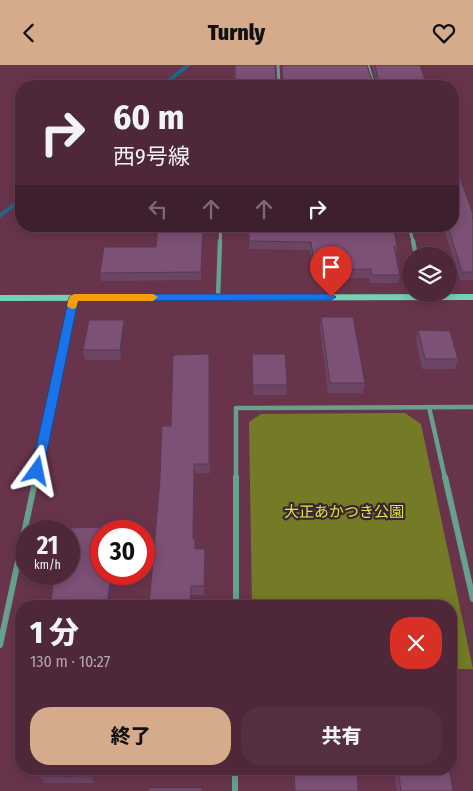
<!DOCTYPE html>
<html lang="ja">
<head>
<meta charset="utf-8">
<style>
  :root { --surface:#4e2739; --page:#552f41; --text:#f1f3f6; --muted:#b3a5ae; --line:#654453; --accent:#d6ab8b }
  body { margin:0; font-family:"Fira Sans Condensed","Noto Sans JP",sans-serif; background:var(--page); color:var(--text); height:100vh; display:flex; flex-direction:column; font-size:19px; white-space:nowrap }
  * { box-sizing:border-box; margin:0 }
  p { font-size:16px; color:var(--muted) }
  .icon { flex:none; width:28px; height:28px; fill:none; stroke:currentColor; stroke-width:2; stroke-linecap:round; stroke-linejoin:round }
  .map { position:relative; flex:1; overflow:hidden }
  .details { position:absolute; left:15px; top:535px; width:442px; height:175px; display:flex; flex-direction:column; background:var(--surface); border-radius:20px; box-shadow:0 2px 12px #0003,0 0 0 1px var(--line) }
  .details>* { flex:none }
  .banner { position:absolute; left:15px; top:15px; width:444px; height:152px; border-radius:20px; box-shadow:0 2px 12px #0003,0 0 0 1px var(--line); background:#4e2739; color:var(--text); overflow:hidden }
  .controls { position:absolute; left:402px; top:182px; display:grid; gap:10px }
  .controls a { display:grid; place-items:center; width:55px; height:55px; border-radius:50%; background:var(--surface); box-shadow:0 2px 12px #0003,0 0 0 1px var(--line); font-size:25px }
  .speed { position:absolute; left:15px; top:455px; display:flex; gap:10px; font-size:25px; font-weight:700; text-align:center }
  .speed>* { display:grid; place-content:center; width:65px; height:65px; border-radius:50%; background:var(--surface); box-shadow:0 2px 12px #0003,0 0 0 1px var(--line); line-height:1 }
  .speed small { font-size:12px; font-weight:400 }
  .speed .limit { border:8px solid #d22; background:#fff; color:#111 }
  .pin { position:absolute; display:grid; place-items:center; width:42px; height:42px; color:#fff; margin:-51px -21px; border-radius:50% 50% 50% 0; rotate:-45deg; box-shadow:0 0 5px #0007 }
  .pin .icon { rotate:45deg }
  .me { position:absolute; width:55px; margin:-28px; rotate:12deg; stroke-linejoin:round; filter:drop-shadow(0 0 4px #0008) }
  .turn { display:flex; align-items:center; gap:18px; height:105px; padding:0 15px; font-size:22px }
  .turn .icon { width:65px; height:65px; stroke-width:2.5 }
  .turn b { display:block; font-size:35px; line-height:42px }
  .lanes { display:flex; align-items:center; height:48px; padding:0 15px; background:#0003; justify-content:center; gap:25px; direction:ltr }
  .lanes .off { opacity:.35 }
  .round { display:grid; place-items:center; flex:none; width:52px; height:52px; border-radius:20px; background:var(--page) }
  .overview { display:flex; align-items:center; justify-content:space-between; height:85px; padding:0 15px }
  h1 { font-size:30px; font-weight:800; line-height:38px }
  .cta { display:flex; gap:10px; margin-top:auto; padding:10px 15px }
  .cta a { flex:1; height:58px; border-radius:20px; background:var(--accent); color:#111; font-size:20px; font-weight:800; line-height:58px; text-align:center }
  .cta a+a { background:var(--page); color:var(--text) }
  header { display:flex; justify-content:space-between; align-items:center; height:65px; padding:0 15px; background:var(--accent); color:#111; font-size:22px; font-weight:800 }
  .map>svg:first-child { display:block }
  .green { fill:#757a26 }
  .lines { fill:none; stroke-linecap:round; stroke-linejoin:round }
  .stream { fill:#20698a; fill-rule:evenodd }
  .street-far2 { stroke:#68a08e; stroke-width:3 }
  .street-far1 { stroke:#68a08e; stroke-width:4.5 }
  .street { stroke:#68a08e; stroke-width:6 }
  .secondary { fill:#73d1b6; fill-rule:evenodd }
  .wall { fill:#6c4565 }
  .shaded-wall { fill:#583853 }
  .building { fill:#7d5076; stroke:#583853 }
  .route { fill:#1a73e8; stroke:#114b97 }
  .slow { fill:#f59e0b }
  .labels { text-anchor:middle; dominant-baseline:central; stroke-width:4.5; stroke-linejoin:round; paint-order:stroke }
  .park-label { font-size:15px; fill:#dde645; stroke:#3d2530 }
</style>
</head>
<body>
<header><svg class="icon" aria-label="back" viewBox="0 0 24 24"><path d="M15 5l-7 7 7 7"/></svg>Turnly<svg class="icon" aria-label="heart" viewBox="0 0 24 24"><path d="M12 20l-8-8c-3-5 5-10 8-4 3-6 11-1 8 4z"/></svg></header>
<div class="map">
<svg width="473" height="726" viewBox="0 0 473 726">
  <rect width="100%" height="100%" fill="#68344c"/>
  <!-- green -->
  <path class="green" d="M 405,348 L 421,359 L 473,604 L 451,604 L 451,541 L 252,541 L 249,357 L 261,349 Z"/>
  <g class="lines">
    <!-- stream -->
    <path class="stream" d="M 185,0 L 191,0 L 165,21 L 159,21 Z
      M 21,132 L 21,137 L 0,153 L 0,148 Z"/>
    <!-- street-far2 -->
    <path class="street-far2" d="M 278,0 L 279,21
      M 368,0 L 374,21
      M 409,161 L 413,177
      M 220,177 L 221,161"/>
    <!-- street-far1 -->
    <path class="street-far1" d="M 413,176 L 416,191
      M 218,232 L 220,176
      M 429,342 L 445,413
      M 36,413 L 74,233
      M 236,413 L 236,343 L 473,342"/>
    <!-- street -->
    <path class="street" d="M 236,412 L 236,541
      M 445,412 L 473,534
      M 0,580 L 36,412
      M 235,704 L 235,726"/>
    <!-- secondary -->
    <path class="secondary" d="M 473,229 L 473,235 L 0,236 L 0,230 Z"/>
  </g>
  <!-- wall -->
  <path class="wall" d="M 281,0 L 367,0 L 372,15 L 376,17 L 372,0 L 420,0 L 427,21 L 235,21 L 276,14 L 281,17 L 282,14 Z
    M 473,149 L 473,215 L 460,215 L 443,161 L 452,161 Z
    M 204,161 L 201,215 L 101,216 L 100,208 L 156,182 Z
    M 249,161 L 397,181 L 396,189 L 400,210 L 399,218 L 370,218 L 369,213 L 314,213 L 310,185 L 249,184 Z
    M 321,252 L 365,318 L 363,328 L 328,328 L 320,262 Z
    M 124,255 L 125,265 L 121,295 L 85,295 L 83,285 Z
    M 418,265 L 458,294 L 455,304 L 422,304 L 416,275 Z
    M 209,289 L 210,408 L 195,408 L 194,474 L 196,484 L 205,484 L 204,530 L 191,530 L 171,361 Z
    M 252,289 L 287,320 L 286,330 L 253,330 Z
    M 96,704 L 94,718 L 44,718 L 40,711 Z
    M 293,704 L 357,704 L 358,726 L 294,726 Z
    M 394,704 L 449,704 L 453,726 L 397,726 Z"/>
  <!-- shaded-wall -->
  <path class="shaded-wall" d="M 203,161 L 204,161 L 201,215 L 201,207 Z
    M 124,255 L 125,265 L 121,295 L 120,285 Z
    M 194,399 L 195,408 L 194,483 L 193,474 Z
    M 111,509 L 114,509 L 111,541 L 107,541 Z
    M 191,521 L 191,541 L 190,541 Z
    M 92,704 L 96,704 L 94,718 L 92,712 Z"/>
  <!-- building -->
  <path class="building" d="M 235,0 L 275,0 L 276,14 L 281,17 L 283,13 L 282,0 L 367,0 L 372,15 L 376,17 L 378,13 L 375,0 L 420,0 L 427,21 L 235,21 Z
    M 452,90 L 473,149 L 473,151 L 472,151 L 473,154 L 473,207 L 462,207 L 448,161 L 452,161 Z
    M 158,161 L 203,161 L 201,207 L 100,208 L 104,182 L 156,182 Z
    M 249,161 L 393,161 L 397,181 L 394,181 L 400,210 L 371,210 L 371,204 L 315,205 L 311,177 L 249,176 Z
    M 321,252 L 353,252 L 365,318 L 330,318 Z
    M 89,255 L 124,255 L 120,285 L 83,285 Z
    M 418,265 L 450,266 L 458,294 L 425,294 Z
    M 209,289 L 209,399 L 194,399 L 193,474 L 195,474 L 195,484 L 205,484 L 204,521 L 191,521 L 190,541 L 149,541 L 160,414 L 162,361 L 171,361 L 173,290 Z
    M 252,289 L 285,289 L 287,320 L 253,320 Z
    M 116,462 L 116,466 L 101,466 L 101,509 L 111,509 L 107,541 L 50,541 L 55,509 L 69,509 L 69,466 L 61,466 L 62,463 Z
    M 41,704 L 92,704 L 92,712 L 40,711 Z
    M 294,704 L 357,704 L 358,726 L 295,726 Z
    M 398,704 L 449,704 L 453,726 L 401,726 Z
    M 149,723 L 202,723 L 202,726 L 149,726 Z"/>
  <!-- route -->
  <path class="route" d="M 74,229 L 331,229 L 336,232 L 331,235 L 78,236 L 43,406 L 41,410 L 33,410 L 31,406 L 69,232 Z"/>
  <!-- slow -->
  <path class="slow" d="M 74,229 L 153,229 L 158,232 L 153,236 L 78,236 L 76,243 L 72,244 L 67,241 L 69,232 Z"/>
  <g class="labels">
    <!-- park labels -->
    <g class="park-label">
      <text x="344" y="447">大正あかつき公園</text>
    </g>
  </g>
</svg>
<div class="controls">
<a><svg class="icon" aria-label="layers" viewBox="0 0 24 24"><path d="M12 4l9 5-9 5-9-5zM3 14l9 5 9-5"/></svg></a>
</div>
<div class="speed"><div>21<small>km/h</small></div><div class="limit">30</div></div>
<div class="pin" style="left:331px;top:232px;background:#d93025"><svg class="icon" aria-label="arrive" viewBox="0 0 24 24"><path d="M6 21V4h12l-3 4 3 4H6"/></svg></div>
<svg class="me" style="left:37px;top:406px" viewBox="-20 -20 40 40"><path d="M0-17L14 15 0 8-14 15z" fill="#1a73e8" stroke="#fff" stroke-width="4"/></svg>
<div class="banner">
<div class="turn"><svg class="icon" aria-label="right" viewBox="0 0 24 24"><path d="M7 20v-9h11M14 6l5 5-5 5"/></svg><div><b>60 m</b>西9号線</div></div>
<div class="lanes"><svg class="icon off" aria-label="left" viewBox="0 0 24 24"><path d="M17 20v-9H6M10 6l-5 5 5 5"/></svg><svg class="icon off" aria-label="ahead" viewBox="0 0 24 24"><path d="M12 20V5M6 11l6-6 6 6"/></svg><svg class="icon off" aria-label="ahead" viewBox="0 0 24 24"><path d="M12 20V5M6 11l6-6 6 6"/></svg><svg class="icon" aria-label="right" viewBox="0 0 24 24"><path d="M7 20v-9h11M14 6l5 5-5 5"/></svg></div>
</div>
<section class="details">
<div class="overview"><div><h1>1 分</h1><p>130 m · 10:27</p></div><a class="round" style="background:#d93025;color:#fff"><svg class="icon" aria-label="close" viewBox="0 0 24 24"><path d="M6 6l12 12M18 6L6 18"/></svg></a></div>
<div class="cta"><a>終了</a><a>共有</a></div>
</section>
</div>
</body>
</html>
